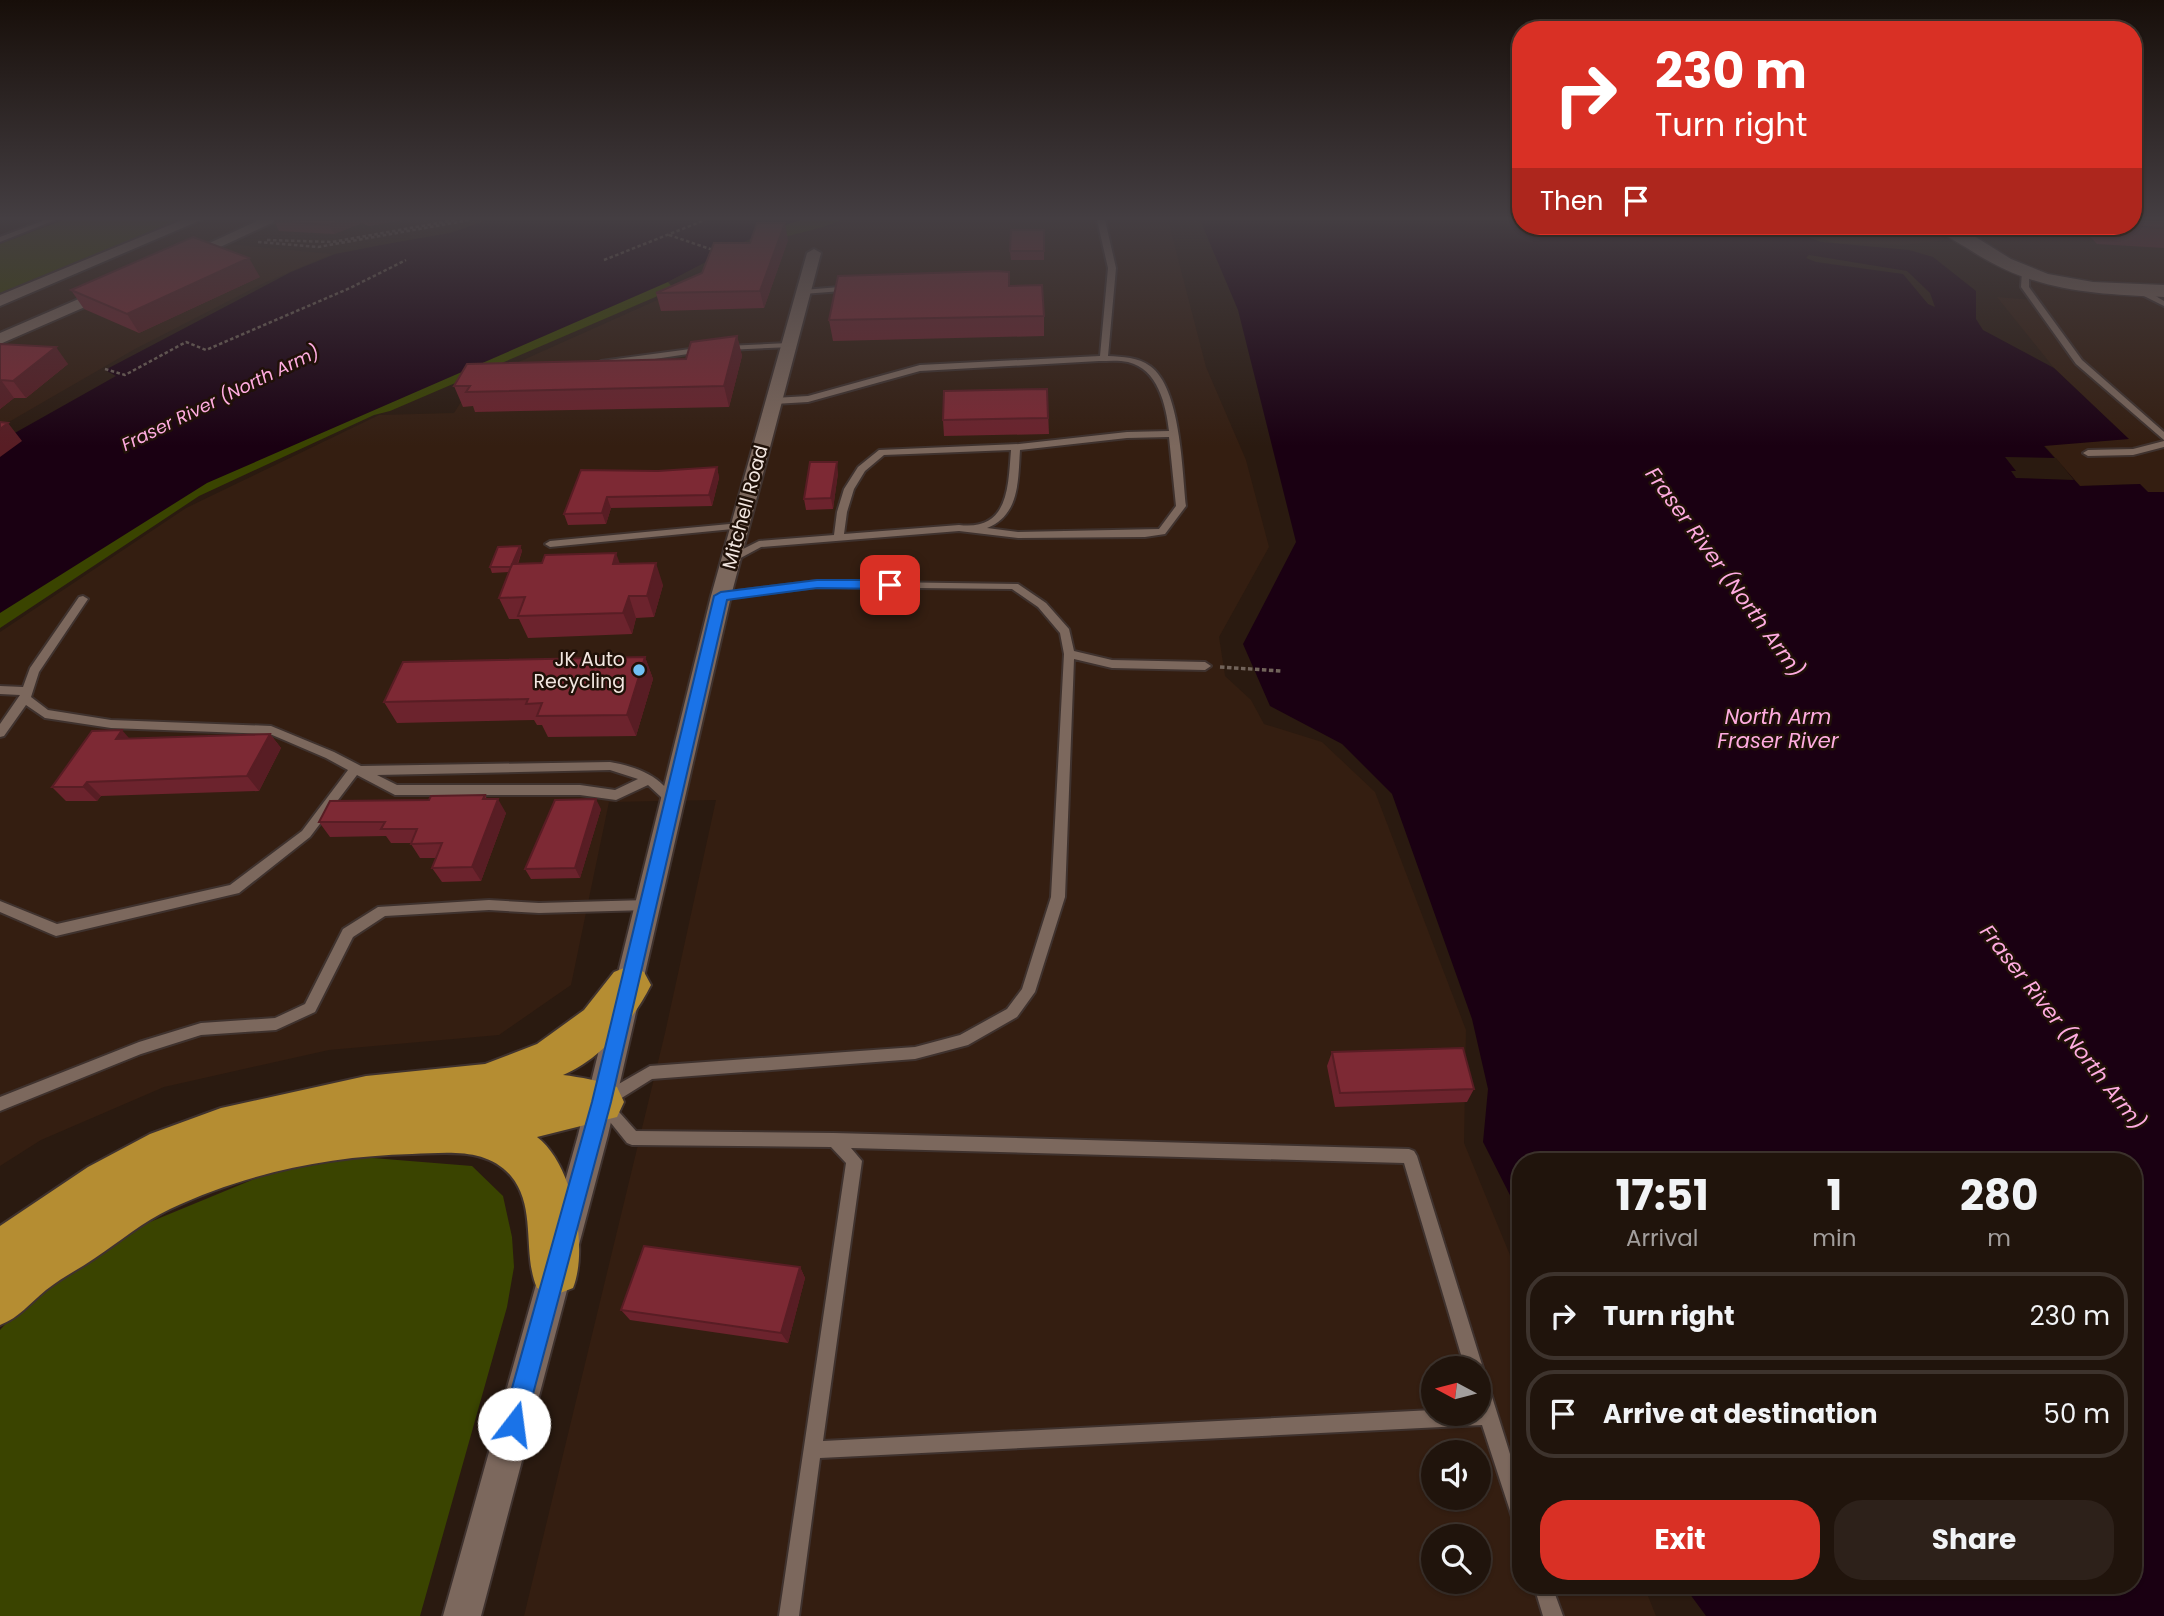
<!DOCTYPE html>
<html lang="en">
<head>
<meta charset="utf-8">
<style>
  :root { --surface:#20140c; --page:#2d211a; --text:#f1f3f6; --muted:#a29e9d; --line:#3d332d; --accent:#d93025 }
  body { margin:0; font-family:Poppins,sans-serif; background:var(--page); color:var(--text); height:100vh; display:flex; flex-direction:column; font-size:26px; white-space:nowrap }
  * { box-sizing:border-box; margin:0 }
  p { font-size:23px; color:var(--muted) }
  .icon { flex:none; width:38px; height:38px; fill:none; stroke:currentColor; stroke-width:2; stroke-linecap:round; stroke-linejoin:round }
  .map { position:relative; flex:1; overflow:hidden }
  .details { position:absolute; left:1512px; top:1153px; width:630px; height:441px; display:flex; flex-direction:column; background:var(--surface); border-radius:28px; box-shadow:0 2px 5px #0004,0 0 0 2px var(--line) }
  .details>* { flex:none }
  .top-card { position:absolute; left:1512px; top:21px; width:630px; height:214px; border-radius:28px; box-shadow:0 2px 5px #0004,0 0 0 2px var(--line); background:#d93025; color:#fff; overflow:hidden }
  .needle { width:46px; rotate:277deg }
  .controls { position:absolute; left:1421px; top:1356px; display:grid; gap:14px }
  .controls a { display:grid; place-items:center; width:70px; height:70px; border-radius:50%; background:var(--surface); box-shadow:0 2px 5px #0004,0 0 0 2px var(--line); font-size:35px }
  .pin { position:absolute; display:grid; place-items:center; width:60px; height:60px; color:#fff; margin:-30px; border-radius:14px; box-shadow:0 4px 10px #0006 }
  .me { position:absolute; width:77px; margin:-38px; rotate:15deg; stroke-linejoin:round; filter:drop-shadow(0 0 5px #0008) }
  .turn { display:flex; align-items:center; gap:24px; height:147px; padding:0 28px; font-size:32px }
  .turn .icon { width:91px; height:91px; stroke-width:2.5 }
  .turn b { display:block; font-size:49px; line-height:60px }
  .then { display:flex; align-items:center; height:66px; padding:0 28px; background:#0003; gap:14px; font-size:26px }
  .eta { display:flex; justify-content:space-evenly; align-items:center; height:119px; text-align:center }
  .eta b { font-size:42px; font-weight:700; line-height:49px }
  .button { display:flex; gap:14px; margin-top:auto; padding:14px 28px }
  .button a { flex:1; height:80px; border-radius:28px; background:var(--accent); color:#fff; font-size:28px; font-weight:700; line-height:80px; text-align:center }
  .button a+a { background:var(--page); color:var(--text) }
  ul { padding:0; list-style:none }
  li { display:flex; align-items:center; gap:21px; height:88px; margin:0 14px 10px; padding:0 14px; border:4px solid var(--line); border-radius:28px }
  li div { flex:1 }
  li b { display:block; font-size:26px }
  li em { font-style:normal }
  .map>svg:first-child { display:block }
  .built { fill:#341e11; fill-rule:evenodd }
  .green { fill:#3a4400 }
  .water { fill:#1a0012 }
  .pier { fill:#2a1a10 }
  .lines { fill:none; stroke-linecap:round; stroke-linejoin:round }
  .service-casing { stroke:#3f322e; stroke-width:4 }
  .minor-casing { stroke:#3f322e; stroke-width:4 }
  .tertiary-casing { stroke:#3f322e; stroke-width:3 }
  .motorway-casing { stroke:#3f322e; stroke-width:4 }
  .path-far1 { stroke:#71635a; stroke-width:2.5; stroke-dasharray:3.5 2.5; stroke-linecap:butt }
  .path { stroke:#71635a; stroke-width:3.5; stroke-dasharray:4.5 2.5; stroke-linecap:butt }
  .service { fill:#7c685d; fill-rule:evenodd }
  .minor { fill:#7c685d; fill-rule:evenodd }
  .tertiary { fill:#7c685d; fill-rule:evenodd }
  .motorway { fill:#b58d32; fill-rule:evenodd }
  .wall { fill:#6c232d }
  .shaded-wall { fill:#581d24 }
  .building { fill:#7d2934; stroke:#581d24; stroke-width:2 }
  .route { fill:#1a73e8; stroke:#114b97; stroke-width:2 }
  .poi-dot { fill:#71c1f5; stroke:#201108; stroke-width:2.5 }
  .labels { text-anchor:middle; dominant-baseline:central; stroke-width:5; stroke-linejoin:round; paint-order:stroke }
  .far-water-label { font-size:18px; font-style:italic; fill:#fface0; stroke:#201108 }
  .street-label { font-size:19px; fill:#f3e7e1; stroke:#201108 }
  .poi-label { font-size:19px; fill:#f3e7e1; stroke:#201108; text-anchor:end }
  .water-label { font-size:21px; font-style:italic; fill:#fface0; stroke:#201108 }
</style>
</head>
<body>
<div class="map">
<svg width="2164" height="1616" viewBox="0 0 2164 1616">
  <rect width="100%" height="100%" fill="#2a1a10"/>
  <!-- built -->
  <path class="built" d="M 203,220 L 261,220 L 0,334 L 0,306 Z
    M 840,220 L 1168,220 L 1206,367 L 1246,460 L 1269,547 L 1219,637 L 1225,676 L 1251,700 L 1264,724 L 1322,742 L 1375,792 L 1466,1030 L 1464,1143 L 1521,1282 L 1521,1586 L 1644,1586 L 1656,1616 L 524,1616 L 665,1033 L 716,800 L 609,802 L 571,985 L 499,1035 L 329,1050 L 164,1087 L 41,1140 L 0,1166 L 0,632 L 186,508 L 379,415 L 454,413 L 474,382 L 693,284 L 731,257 L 801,230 L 834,226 ZM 1433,1368 L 1479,1368 L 1479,1414 L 1433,1414 ZM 1433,1452 L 1479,1452 L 1479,1498 L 1433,1498 ZM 1433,1536 L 1479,1536 L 1479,1582 L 1433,1582 Z
    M 2164,220 L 2164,492 L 2148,492 L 2140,484 L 2080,486 L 2044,445 L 2128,439 L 2054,368 L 1997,297 L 2033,300 L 2025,287 L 2025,273 L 1989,254 L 1946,226 L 2133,226 Z
    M 1785,226 L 1928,226 L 1946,240 L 1904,245 L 1834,243 Z
    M 228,244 L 332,254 L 264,283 L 135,349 L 7,423 L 0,423 L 0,344 Z"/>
  <!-- green -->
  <path class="green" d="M 63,220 L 179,220 L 0,293 L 0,244 Z
    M 783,220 L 840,220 C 833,227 767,240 751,245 L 756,236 L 668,282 L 674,289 L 390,411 L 374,415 L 199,496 L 0,628 L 0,596 L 86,537 Z
    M 323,1154 L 472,1166 L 503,1196 L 512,1237 L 514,1267 L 507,1307 L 420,1616 L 0,1616 L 0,1330 L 47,1278 L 150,1222 L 269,1173 Z"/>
  <!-- water -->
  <path class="water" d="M 484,220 L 800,220 L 758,235 L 668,282 L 207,483 L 0,613 L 0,433 L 13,434 L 116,376 L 105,370 L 291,272 L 335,254 L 459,230 Z
    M 1200,220 L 1521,220 L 1521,226 L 1780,226 L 1821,242 L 1909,250 L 1933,257 L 1976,291 L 1976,319 L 1983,330 L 2054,368 L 2129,439 L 2044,446 L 2080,486 L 2140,484 L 2148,492 L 2164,492 L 2164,1616 L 1706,1616 L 1684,1586 L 2133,1586 L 2133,1162 L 1521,1162 L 1521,1217 L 1483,1142 L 1488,1089 L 1472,1019 L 1392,794 L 1342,744 L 1270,706 L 1243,644 L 1296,542 L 1238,310 Z"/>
  <!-- pier -->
  <path class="pier" d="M 475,220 L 487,220 L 450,233 L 344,251 L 458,226 Z
    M 1809,255 L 1907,271 L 1930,293 L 1935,307 L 1928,304 L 1903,274 L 1816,262 L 1806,258 Z
    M 2005,457 L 2056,458 L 2074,480 L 2016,478 L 2011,471 L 2016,471 Z"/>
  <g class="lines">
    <!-- service casing -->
    <g class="service-casing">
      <path id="service" d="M 45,220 L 55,220 L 0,242 L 0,237 Z
        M 1097,220 L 1105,220 L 1116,268 L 1108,356 C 1123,357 1138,357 1150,366 C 1181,388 1182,471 1186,506 L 1165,534 L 1145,537 L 1018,538 L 959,531 L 761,547 L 735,561 L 727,561 L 727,557 L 759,541 L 834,535 L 837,512 L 844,489 L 858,467 L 879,450 L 1019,444 L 1127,432 L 1169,431 C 1166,405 1158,369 1128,362 C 1119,360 1108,361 1099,361 L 920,371 L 808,402 L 774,404 L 770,401 L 774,398 L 808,396 L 920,365 L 1100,356 L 1108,268 ZM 1169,437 L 1176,506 L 1159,529 L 1018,532 L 987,528 C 1020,515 1018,480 1020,450 L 1127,438 ZM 1011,450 C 1008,487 1009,531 959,525 L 844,534 L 847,512 L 854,489 L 865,471 L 884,455 Z
        M 2022,271 L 2029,273 L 2029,287 L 2082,360 L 2164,432 L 2164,440 L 2076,364 L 2021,287 Z
        M 852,286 L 855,286 L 855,290 L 803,294 L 799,292 L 803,290 Z
        M 2136,288 L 2142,288 L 2164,301 L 2164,306 L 2136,292 Z
        M 789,343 L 792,343 L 792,347 L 726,350 L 722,348 L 726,346 Z
        M 705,347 L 708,347 L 708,351 L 601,367 L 597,364 L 601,361 Z
        M 2164,441 L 2164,447 L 2133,455 L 2088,456 L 2083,453 L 2088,450 L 2133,449 Z
        M 740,523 L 745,526 L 743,528 L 550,547 L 545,544 L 550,541 Z
        M 817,581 L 1018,584 L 1046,603 L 1069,629 L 1074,651 L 1112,660 L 1205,662 L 1211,666 L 1205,670 L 1112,668 L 1074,659 L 1065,897 L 1035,992 L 1017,1017 L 968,1045 L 915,1059 L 652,1079 L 612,1104 L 636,1131 L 834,1133 L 1409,1149 L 1414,1151 L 1417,1156 L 1483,1368 L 1479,1375 L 1479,1368 L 1465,1368 L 1404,1163 L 851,1148 L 862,1161 L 823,1441 L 1433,1410 L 1433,1414 L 1479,1414 L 1479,1375 L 1485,1378 L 1488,1384 L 1521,1489 L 1521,1526 L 1515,1523 L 1512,1517 L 1482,1425 L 820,1458 L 799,1616 L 779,1616 L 846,1163 L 831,1147 L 632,1145 L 627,1143 L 594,1102 L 596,1097 L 650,1066 L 915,1047 L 960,1035 L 1007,1009 L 1022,989 L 1051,897 L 1064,654 L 1060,633 L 1038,607 L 1012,589 L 817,587 L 721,599 L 716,596 L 721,593 Z
        M 83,596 L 88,599 L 39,672 L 31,697 L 48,710 L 111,720 L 271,726 L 334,752 L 361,766 L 610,762 C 638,767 662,776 676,802 L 674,805 L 666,805 L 661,797 L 648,785 L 616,800 L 580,795 L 395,795 L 357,775 L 310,837 L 239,893 L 56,936 L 51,934 L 0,912 L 0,901 L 57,924 L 230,885 L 302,831 L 348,770 L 326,758 L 270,734 L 111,728 L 45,718 L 26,705 L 4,736 L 0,737 L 0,724 L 20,695 L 0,694 L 0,686 L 23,687 L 30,668 L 79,597 ZM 610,770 L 638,779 L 615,790 L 580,785 L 397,785 L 377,775 Z
        M 489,900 L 539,903 L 648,900 L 653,901 L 655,905 L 653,909 L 648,910 L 539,913 L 489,910 L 385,916 L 353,937 L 315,1012 L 276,1030 L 201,1035 L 141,1054 L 0,1111 L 0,1097 L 139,1042 L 201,1023 L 275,1018 L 305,1004 L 343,929 L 378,907 Z
        M 1534,1586 L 1552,1586 L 1563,1616 L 1543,1616 Z"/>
    </g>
    <!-- minor casing -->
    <g class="minor-casing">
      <path id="minor" d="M 182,220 L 201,220 L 0,306 L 0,295 Z
        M 259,220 L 278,220 L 188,262 L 178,262 L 175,259 Z
        M 814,249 L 821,253 L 731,596 L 608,1135 L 481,1616 L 443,1616 L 578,1135 L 711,596 L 807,253 Z
        M 111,285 L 119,290 L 117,293 L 0,344 L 0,333 Z"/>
    </g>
    <!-- tertiary casing -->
    <g class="tertiary-casing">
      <path id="tertiary" d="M 1937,226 L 1958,226 L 2011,259 L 2048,274 L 2093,282 L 2164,285 L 2164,297 C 2089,294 2031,291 1967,248 C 1957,242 1943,235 1937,226 Z"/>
    </g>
    <!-- motorway casing -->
    <g class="motorway-casing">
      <path id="motorway" d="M 629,966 L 644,972 L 651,985 C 633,1021 601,1059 563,1075 C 580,1077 601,1081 617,1087 L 624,1102 L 617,1117 L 537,1137 C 573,1164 589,1248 573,1288 L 555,1295 L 537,1288 C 522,1253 537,1207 511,1176 C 486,1147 447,1153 412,1154 C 329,1156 246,1173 170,1209 C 144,1221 119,1242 95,1258 C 79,1269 61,1278 46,1290 C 29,1304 20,1317 0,1325 L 0,1226 L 88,1167 L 150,1134 L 221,1108 L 366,1076 L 485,1064 L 537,1044 L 584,1010 L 614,972 Z"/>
    </g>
    <!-- path-far1 -->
    <path class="path-far1" d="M 669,235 L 716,251
      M 267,240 L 332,242 L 455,220
      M 258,242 L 318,247 L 470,220
      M 604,260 L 705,220
      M 105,369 L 125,375 L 186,342 L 206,350 L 350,288 L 406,260"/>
    <!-- path -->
    <path class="path" d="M 1220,667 L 1281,671"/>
    <!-- service -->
    <use href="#service" class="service"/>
    <!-- minor -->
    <use href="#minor" class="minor"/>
    <!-- tertiary -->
    <use href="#tertiary" class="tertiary"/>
    <!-- motorway -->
    <use href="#motorway" class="motorway"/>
  </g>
  <!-- wall -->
  <path class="wall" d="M 277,220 L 402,220 L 369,226 L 362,223 L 334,234 L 279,231 L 274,221 Z
    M 2164,220 L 2164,248 L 2097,244 L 2083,229 L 2037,226 L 2133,226 Z
    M 1044,230 L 1044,260 L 1011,260 L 1010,251 Z
    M 788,240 L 764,308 L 661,311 L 656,293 L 702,273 L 750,243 Z
    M 260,277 L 139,333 L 84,309 L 71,290 Z
    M 1010,286 L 1044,316 L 1044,336 L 833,341 L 829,320 Z
    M 737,336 L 742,356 L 729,407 L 475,412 L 473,406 L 463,407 L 454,386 L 686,359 Z
    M 0,344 L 68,364 L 26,398 L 14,398 L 0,409 Z
    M 1047,389 L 1049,434 L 944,436 L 943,420 Z
    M 717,467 L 719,478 L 712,506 L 611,508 L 606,524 L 568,525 L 564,514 L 658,471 Z
    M 838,473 L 833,509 L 806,510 L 804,499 Z
    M 520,546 L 522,551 L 518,564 L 620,564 L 663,585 L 654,617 L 636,618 L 632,634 L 528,638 L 519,619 L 509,619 L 499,598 L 509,572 L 492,573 L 490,567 Z
    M 645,657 L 653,679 L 636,736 L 548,737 L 542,725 L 537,725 L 534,720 L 397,723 L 384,702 Z
    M 270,734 L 281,748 L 259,791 L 101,796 L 97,801 L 66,801 L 52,787 L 130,739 Z
    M 485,795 L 487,799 L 506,813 L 481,881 L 442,882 L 432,868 L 437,858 L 420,858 L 411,844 L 411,843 L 391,843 L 386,836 L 330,837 L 319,822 L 429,800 Z
    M 601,809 L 580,878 L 531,879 L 525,869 Z
    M 1332,1052 L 1474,1089 L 1467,1102 L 1335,1107 L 1327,1066 Z
    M 800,1267 L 805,1278 L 788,1343 L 630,1320 L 621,1310 Z"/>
  <!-- shaded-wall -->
  <path class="shaded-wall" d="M 341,220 L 360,220 L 362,223 L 334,234 L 329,225 Z
    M 366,220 L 402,220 L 369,226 Z
    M 785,223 L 788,240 L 764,308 L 760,291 Z
    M 249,258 L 260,277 L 139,333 L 127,314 Z
    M 737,336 L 742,356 L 729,407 L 724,386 Z
    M 56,347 L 68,364 L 26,398 L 13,381 Z
    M 1,380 L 14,398 L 0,409 L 0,381 Z
    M 8,423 L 22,441 L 0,457 L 0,429 Z
    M 837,462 L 838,473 L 833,509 L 831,498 Z
    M 717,467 L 719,478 L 712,506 L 709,495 Z
    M 607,497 L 611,508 L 606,524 L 602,513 Z
    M 520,546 L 522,551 L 514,572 L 512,567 Z
    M 616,553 L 624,575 L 613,564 Z
    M 656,563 L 663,585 L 654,617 L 647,596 Z
    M 629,596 L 636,618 L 632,634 L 623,613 Z
    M 645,657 L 653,679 L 636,736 L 627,715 Z
    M 122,730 L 135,745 L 116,739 Z
    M 270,734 L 281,748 L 259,791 L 247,776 Z
    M 87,782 L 101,796 L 97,801 L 83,787 Z
    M 498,799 L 506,813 L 481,881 L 472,867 Z
    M 596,799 L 601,809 L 580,878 L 575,868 Z
    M 800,1267 L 805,1278 L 788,1343 L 781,1333 Z"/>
  <!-- building -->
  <path class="building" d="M 277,220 L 341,220 L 329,225 L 274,221 Z
    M 2133,220 L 2164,220 L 2164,228 L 2129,226 L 2133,226 Z
    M 757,223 L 785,223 L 760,291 L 656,293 L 702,273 L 714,243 L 750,243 Z
    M 1011,230 L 1044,230 L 1044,251 L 1010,251 Z
    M 193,237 L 249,258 L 127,314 L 71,290 Z
    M 997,271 L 1009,272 L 1009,286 L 1042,285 L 1044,316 L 829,320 L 838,276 Z
    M 737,336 L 724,386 L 466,392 L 470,386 L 454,386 L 467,364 L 686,359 L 691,342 Z
    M 0,344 L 56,347 L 13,381 L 1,380 L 0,381 Z
    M 1047,389 L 1048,418 L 943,420 L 944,391 Z
    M 0,422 L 8,423 L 0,429 Z
    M 810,462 L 837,462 L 831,498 L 804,499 Z
    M 717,467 L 709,495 L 607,497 L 602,513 L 564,514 L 581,470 L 658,471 Z
    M 520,546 L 511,567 L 490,567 L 498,547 Z
    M 616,553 L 613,564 L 656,563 L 647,596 L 629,596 L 623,613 L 518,616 L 525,597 L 499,598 L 512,564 L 542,563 L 545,555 Z
    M 645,657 L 627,715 L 537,716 L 542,703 L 526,704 L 528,699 L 384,702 L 403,662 Z
    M 122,730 L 116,739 L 270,734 L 247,776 L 87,782 L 83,787 L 52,787 L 92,731 Z
    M 485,795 L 483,799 L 498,799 L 472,867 L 432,868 L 442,843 L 411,844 L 417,829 L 381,829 L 385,822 L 319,822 L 330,801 L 429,800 L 431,796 Z
    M 596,799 L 575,868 L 525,869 L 555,800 Z
    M 1463,1048 L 1474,1089 L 1340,1093 L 1332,1052 Z
    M 644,1246 L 800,1267 L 781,1333 L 621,1310 Z"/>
  <!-- sky -->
  <linearGradient id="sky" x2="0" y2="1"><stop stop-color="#170e09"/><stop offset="0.49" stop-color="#443e42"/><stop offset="1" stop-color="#443e42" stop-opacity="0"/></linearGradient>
  <rect width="2164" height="446" fill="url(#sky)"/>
  <!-- route -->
  <path class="route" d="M 817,580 L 890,580 L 897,585 L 890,589 L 817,588 L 727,600 L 611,1102 L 525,1424 L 522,1432 L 514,1435 L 506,1432 L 502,1424 L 592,1102 L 714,596 L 721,592 Z"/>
  <!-- markers -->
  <circle class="poi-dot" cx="639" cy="670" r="7"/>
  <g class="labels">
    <!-- far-water labels -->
    <g class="far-water-label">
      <text transform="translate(220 398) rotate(-26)">Fraser River (North Arm)</text>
    </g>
    <!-- street labels -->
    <g class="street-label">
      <text transform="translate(745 507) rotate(-75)">Mitchell Road</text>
    </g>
    <!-- poi labels -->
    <g class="poi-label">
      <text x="625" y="659">JK Auto<tspan x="625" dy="22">Recycling</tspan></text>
    </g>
    <!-- water labels -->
    <g class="water-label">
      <text transform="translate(1725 572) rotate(54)">Fraser River (North Arm)</text>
      <text x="1778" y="716">North Arm<tspan x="1778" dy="24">Fraser River</tspan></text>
      <text transform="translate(2063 1027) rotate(52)">Fraser River (North Arm)</text>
    </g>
  </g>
</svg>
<div class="controls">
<a><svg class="needle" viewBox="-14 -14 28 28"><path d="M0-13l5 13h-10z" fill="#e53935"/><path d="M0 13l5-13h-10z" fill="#a29e9d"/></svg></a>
<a><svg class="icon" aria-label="sound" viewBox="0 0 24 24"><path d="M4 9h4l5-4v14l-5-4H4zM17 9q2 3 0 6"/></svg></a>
<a><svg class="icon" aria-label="search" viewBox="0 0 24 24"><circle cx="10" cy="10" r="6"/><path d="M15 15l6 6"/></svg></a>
</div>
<div class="pin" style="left:890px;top:585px;background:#d93025"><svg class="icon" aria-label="arrive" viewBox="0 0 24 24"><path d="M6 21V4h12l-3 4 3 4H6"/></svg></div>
<svg class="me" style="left:514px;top:1424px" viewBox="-20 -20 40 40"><circle r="19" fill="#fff"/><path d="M0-13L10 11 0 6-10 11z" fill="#1a73e8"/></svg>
<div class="top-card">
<div class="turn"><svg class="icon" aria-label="right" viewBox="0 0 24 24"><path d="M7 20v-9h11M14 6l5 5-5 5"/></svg><div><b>230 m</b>Turn right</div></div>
<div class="then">Then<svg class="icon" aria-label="arrive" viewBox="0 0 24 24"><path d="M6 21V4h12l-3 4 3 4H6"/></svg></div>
</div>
<section class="details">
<div class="eta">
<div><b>17:51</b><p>Arrival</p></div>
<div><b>1</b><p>min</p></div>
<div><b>280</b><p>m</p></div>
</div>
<ul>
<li><svg class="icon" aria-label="right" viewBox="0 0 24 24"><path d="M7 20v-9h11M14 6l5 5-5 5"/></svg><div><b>Turn right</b></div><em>230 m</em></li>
<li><svg class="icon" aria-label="arrive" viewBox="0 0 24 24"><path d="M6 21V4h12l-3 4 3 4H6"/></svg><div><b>Arrive at destination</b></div><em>50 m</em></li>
</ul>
<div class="button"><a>Exit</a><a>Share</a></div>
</section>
</div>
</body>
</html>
